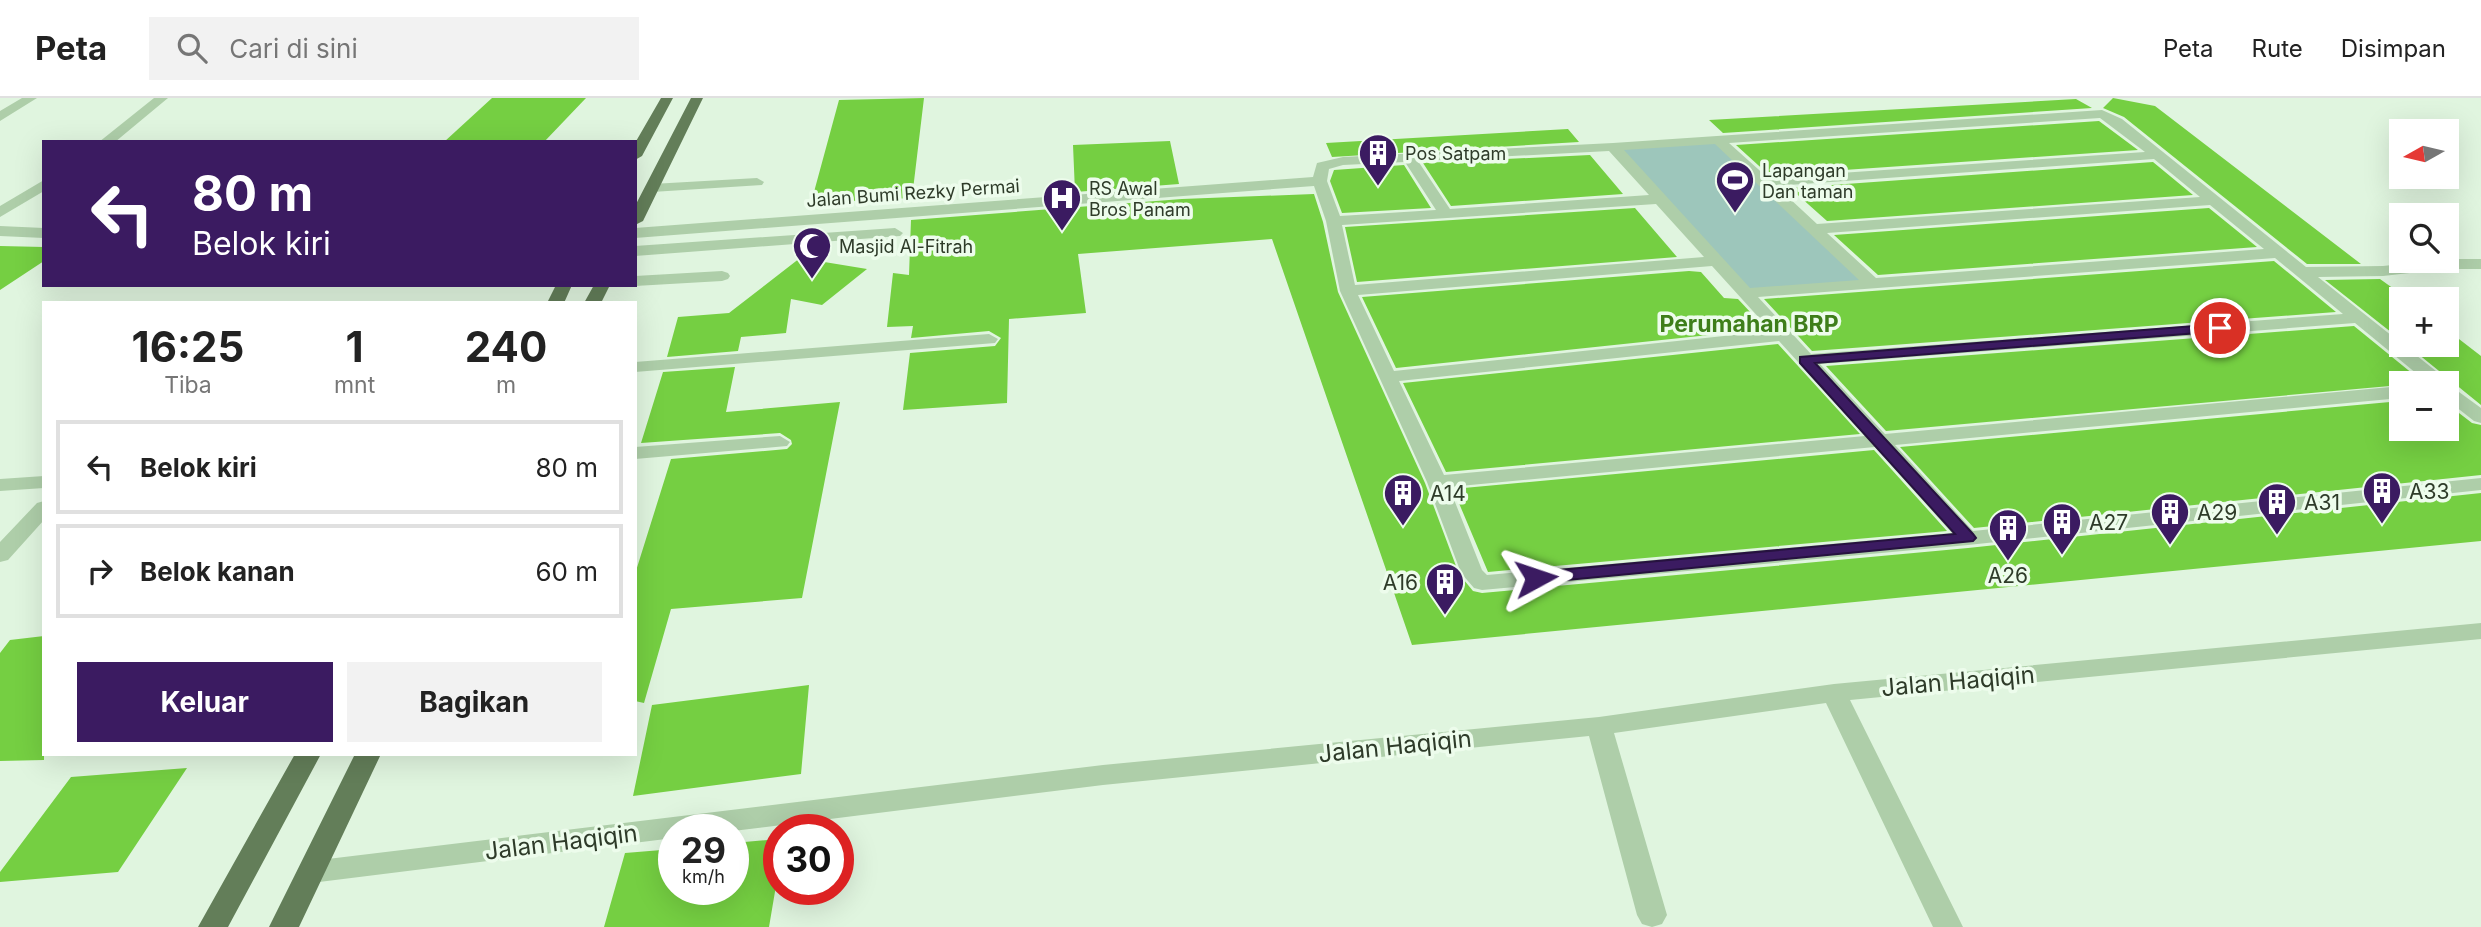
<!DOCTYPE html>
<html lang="id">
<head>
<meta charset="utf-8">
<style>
  :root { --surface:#fff; --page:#f2f2f2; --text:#222; --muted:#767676; --line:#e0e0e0; --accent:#3b1b61 }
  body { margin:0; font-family:Inter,sans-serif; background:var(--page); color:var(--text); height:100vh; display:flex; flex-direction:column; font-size:26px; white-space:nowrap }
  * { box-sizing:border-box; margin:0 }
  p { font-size:23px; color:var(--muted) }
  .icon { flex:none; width:38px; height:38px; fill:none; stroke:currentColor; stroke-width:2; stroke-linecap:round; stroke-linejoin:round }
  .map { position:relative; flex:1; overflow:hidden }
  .details { position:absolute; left:42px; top:203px; width:595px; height:455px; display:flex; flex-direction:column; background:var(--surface); border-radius:0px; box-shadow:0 7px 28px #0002 }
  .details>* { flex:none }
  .top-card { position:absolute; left:42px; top:42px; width:595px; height:147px; border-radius:0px; box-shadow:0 7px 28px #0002; background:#3b1b61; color:#fff; overflow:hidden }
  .needle { width:46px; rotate:262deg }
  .tools { position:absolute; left:2389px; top:21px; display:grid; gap:14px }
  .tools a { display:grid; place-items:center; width:70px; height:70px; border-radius:0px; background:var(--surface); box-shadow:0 7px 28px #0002; font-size:35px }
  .speed { position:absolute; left:658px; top:716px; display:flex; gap:14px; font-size:35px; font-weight:700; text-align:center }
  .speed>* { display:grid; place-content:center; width:91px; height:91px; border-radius:50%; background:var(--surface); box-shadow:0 7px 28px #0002; line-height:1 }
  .speed small { font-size:18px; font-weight:400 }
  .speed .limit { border:10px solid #d22; background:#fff; color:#111 }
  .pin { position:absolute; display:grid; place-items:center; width:60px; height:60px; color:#fff; margin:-30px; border:4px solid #fff; border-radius:50%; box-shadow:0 2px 7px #0007 }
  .me { position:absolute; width:77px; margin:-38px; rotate:85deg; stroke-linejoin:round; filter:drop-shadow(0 0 5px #0008) }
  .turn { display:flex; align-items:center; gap:24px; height:147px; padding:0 35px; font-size:32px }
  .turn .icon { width:91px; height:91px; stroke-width:2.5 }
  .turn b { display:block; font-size:49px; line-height:60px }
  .eta { display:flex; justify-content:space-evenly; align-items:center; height:119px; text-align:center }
  .eta b { font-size:42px; font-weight:700; line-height:49px }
  .primary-button { display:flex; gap:14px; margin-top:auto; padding:14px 35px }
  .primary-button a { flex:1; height:80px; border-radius:0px; background:var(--accent); color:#fff; font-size:28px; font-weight:700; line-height:80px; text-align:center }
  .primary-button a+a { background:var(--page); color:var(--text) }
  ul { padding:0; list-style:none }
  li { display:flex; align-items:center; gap:21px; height:94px; margin:0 14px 10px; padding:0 21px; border:4px solid var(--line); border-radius:0px }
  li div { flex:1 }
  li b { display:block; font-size:26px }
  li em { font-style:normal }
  header { display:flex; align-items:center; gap:42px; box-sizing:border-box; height:98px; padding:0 35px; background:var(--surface); border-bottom:2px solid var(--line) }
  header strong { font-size:33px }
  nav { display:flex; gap:38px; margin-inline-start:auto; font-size:24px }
  .search { width:490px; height:63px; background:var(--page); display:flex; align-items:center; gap:18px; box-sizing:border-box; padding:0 24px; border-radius:0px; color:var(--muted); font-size:26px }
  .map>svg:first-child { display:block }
  .green { fill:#9dc6bb }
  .building { fill:#75cf42 }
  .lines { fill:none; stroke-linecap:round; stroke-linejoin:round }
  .minor { fill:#aecea9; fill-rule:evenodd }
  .major { fill:#637e59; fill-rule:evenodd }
  .route { fill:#3b1b61; stroke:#26123f; stroke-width:2 }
  .labels { text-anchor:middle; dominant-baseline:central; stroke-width:7; stroke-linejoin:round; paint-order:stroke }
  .far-poi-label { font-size:18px; fill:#2e3b29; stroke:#edfcec; text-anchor:start }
  .far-street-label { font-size:18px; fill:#2e3b29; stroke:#edfcec }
  .poi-label { font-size:21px; fill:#2e3b29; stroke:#edfcec; text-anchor:start }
  .neighbourhood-label { font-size:23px; font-weight:bold; fill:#3e7e1a; stroke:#edfcec }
  .near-street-label { font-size:24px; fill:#2e3b29; stroke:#edfcec }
</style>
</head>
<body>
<header>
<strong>Peta</strong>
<div class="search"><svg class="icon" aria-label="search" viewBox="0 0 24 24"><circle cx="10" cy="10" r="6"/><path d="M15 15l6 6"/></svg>Cari di sini</div>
<nav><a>Peta</a><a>Rute</a><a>Disimpan</a></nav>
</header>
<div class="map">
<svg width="2481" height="829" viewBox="0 0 2481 829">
  <rect width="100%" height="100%" fill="#e0f5df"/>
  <!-- green -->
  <path class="green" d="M 1717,41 L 1874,187 L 1746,195 L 1613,49 Z"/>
  <!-- building -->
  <path class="building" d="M 492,0 L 586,0 L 544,44 L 444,44 Z
    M 924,0 L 912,100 L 811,105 L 839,2 Z
    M 2113,0 L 2155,8 L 2361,166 L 2307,166 L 2124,19 L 2103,10 Z
    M 2076,1 L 2092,10 L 1723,35 L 1709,22 Z
    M 2099,23 L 2138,52 L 1769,77 L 1736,47 Z
    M 1568,31 L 1579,44 L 1332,59 L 1326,45 Z
    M 1170,43 L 1179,86 L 1075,94 L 1073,47 Z
    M 1590,57 L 1623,96 L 1451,108 L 1423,65 Z
    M 2153,64 L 2193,97 L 1827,123 L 1790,90 Z
    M 1404,67 L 1431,110 L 1342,115 L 1330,83 L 1334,72 Z
    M 1314,96 L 1323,124 L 1338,194 L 1425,385 L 1459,476 L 1473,493 L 1482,495 L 1968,450 L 2481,395 L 2481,443 L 1412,547 L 1272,141 L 1078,156 L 1086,215 L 1009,221 L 1007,305 L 903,312 L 910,255 L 995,248 L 1001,240 L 989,233 L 911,240 L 913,228 L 887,229 L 893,175 L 909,177 L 911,122 L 1182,101 Z
    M 1635,110 L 1677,159 L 1357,184 L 1345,129 Z
    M 2209,110 L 2257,149 L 1878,177 L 1834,137 Z
    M 0,148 L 44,149 L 44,163 L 0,192 Z
    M 800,160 L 867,171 L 822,207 L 791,201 L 786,235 L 741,239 L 738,253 L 667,259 L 678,219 L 729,215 Z
    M 2274,163 L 2336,214 L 1812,253 L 1764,201 Z
    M 1689,173 L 1701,174 L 1724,200 L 1738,201 L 1766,231 L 1396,270 L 1362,199 Z
    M 2380,181 L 2408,201 L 2401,201 L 2401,242 L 2325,182 Z
    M 2354,228 L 2424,285 L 1886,333 L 1826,268 Z
    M 2446,231 L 2481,258 L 2481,307 L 2407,247 L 2446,247 Z
    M 1778,246 L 1860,336 L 1446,374 L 1403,285 Z
    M 735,269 L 726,314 L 840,304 L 802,500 L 671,511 L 644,605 L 635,603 L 635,476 L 671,361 L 787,351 L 792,346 L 791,342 L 780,335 L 641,345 L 663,274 Z
    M 2401,303 L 2401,331 L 2446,331 L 2446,305 L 2472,325 L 2481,327 L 2481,377 L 1974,430 L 1900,349 Z
    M 1874,352 L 1947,433 L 1488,474 L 1453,391 Z
    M 44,538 L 44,662 L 0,663 L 0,555 L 10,542 Z
    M 809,587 L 801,676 L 633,698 L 652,607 Z
    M 187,670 L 118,774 L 0,784 L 0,774 L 71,679 Z
    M 779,741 L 779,770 L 769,829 L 604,829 L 625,755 L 674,751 L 674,791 L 733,791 L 733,745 Z"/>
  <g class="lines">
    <!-- minor -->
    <path class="minor" d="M 22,0 L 37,0 L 0,23 L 0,13 Z
      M 154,0 L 168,0 L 115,44 L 99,44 Z
      M 2102,12 L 2122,21 L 2306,169 L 2383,168 L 2446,161 L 2481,161 L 2481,171 L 2445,171 L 2383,178 L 2318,179 L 2446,281 L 2448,286 L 2481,310 L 2481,325 L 2474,323 L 2446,301 L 2446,285 L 2428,285 L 2355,225 L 1820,266 L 1885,336 L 2401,288 L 2401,300 L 1895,347 L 1973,433 L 2481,380 L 2481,392 L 1968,447 L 1482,492 L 1474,490 L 1461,475 L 1427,384 L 1340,193 L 1326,123 L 1314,88 L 635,140 L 635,130 L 1313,79 L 1317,65 L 1343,59 L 1613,45 ZM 2100,20 L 2145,54 L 1768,80 L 1729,45 ZM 1715,46 L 1859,182 L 1750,190 L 1624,52 ZM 1609,53 L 1649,97 L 1450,111 L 1418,63 ZM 2154,61 L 2200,99 L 1817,126 L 1776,88 ZM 1405,64 L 1436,112 L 1340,118 L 1327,83 L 1329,71 L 1343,67 ZM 1656,106 L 1704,159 L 1355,187 L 1342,127 ZM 2210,107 L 2264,151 L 1876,180 L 1827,135 ZM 2275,160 L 2343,216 L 1811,256 L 1758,199 ZM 1712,168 L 1771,233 L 1394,273 L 1358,197 ZM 1779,243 L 1865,338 L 1444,377 L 1399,283 ZM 1875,349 L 1952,435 L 1487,477 L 1482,472 L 1449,389 Z
      M 757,80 L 764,84 L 762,87 L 652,94 L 645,90 L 652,86 Z
      M 44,82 L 44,93 L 0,119 L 0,108 Z
      M 0,128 L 44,130 L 44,140 L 0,138 Z
      M 895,130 L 903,135 L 900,138 L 635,158 L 635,148 Z
      M 722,173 L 728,175 L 730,178 L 728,181 L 722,183 L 635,188 L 632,187 L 635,187 L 635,178 Z
      M 989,236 L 998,241 L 995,245 L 635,274 L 635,264 Z
      M 780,338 L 790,344 L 787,348 L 635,361 L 635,349 Z
      M 44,378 L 44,390 L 0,393 L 0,381 Z
      M 44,403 L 44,422 L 8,462 L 0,464 L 0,444 L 37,405 Z
      M 2481,525 L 2481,541 L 1850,602 L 1963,829 L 1933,829 L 1826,605 L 1614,635 L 1667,817 L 1662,826 L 1652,829 L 1642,826 L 1637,817 L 1589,638 L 1103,687 L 733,733 L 674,732 L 674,740 L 311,785 L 301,782 L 297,774 L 301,766 L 311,763 L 1103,667 L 1599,619 L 1834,586 Z"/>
    <!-- major -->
    <path class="major" d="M 661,0 L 673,0 L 642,58 L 635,62 L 635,45 Z
      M 691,0 L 703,0 L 643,123 L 635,127 L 635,108 Z
      M 556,187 L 572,187 L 564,205 L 547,205 Z
      M 594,187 L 610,187 L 601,205 L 584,205 Z
      M 295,656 L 321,656 L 228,829 L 198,829 Z
      M 355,656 L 381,656 L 299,829 L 269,829 Z"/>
  </g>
  <!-- route -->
  <path class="route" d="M 2220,226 L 2224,227 L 2224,233 L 1815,265 L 1973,436 L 1976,440 L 1973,443 L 1536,485 L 1528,480 L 1536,474 L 1955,436 L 1800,265 L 1800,259 Z"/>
  <!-- icons -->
  <defs>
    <g id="building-pin" transform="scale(2.0125)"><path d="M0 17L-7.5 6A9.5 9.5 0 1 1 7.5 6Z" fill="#3b1b61" stroke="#edfcec"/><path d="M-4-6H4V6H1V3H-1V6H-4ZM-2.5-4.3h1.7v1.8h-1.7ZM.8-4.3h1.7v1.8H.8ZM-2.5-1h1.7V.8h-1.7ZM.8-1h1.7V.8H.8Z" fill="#fff"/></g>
    <g id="stadium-pin" transform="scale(2.0125)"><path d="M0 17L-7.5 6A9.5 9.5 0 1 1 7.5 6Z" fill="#3b1b61" stroke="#edfcec"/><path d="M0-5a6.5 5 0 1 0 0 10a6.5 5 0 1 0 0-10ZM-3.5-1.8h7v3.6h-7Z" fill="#fff"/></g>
    <g id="hospital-pin" transform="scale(2.0125)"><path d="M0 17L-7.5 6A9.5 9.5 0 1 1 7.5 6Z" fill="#3b1b61" stroke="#edfcec"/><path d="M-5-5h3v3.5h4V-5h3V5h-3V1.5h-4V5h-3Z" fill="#fff"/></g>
    <g id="mosque-pin" transform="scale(2.0125)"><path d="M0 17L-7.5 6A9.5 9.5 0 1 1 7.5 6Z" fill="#3b1b61" stroke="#edfcec"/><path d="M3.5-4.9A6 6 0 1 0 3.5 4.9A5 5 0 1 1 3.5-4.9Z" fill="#fff"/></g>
  </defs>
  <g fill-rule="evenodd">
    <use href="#building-pin" x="1378" y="55"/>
    <use href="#stadium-pin" x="1735" y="82"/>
    <use href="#hospital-pin" x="1062" y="100"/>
    <use href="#mosque-pin" x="812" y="148"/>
    <use href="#building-pin" x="2382" y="393"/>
    <use href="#building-pin" x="1403" y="395"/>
    <use href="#building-pin" x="2277" y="404"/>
    <use href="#building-pin" x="2170" y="414"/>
    <use href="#building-pin" x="2062" y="424"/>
    <use href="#building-pin" x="2008" y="430"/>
    <use href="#building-pin" x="1445" y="484"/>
  </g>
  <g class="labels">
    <!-- far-poi labels -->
    <g class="far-poi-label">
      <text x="1405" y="55">Pos Satpam</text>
      <text x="1762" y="72">Lapangan<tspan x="1762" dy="21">Dan taman</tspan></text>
      <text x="1089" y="90">RS Awal<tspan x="1089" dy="21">Bros Panam</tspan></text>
      <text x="839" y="148">Masjid Al-Fitrah</text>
    </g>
    <!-- far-street labels -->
    <g class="far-street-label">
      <text transform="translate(913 95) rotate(-4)">Jalan Bumi Rezky Permai</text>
    </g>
    <!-- poi labels -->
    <g class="poi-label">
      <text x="2409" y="393">A33</text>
      <text x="1430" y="395">A14</text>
      <text x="2304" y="404">A31</text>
      <text x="2197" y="414">A29</text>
      <text x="2089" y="424">A27</text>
      <text x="2008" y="477" text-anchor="middle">A26</text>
      <text x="1418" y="484" text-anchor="end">A16</text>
    </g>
    <!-- neighbourhood labels -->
    <g class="neighbourhood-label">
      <text x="1749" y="226">Perumahan BRP</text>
    </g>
    <!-- near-street labels -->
    <g class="near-street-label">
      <text transform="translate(1958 583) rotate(-5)">Jalan Haqiqin</text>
      <text transform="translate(1395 648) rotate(-6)">Jalan Haqiqin</text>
      <text transform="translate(561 744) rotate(-7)">Jalan Haqiqin</text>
    </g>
  </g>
</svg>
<div class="tools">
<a><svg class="needle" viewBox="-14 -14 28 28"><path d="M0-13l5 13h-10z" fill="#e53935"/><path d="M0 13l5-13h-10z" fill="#767676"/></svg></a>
<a><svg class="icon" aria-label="search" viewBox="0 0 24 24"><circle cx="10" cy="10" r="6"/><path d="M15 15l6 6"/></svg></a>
<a>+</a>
<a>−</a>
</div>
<div class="speed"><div>29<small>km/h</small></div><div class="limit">30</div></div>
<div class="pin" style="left:2220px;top:230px;background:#d93025"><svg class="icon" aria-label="arrive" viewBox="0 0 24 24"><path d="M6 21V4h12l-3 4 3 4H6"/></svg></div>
<svg class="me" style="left:1536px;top:480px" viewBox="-20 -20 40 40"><path d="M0-17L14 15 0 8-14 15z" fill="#3b1b61" stroke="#fff" stroke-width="4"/></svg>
<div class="top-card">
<div class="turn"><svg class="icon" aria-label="left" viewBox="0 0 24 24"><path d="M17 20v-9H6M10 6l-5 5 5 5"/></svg><div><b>80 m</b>Belok kiri</div></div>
</div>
<section class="details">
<div class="eta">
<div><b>16:25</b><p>Tiba</p></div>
<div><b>1</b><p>mnt</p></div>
<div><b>240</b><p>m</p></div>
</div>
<ul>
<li><svg class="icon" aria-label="left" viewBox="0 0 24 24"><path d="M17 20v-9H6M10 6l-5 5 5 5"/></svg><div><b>Belok kiri</b></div><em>80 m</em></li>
<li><svg class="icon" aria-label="right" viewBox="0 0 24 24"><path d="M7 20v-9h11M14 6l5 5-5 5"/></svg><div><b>Belok kanan</b></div><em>60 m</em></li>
</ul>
<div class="primary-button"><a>Keluar</a><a>Bagikan</a></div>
</section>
</div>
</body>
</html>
